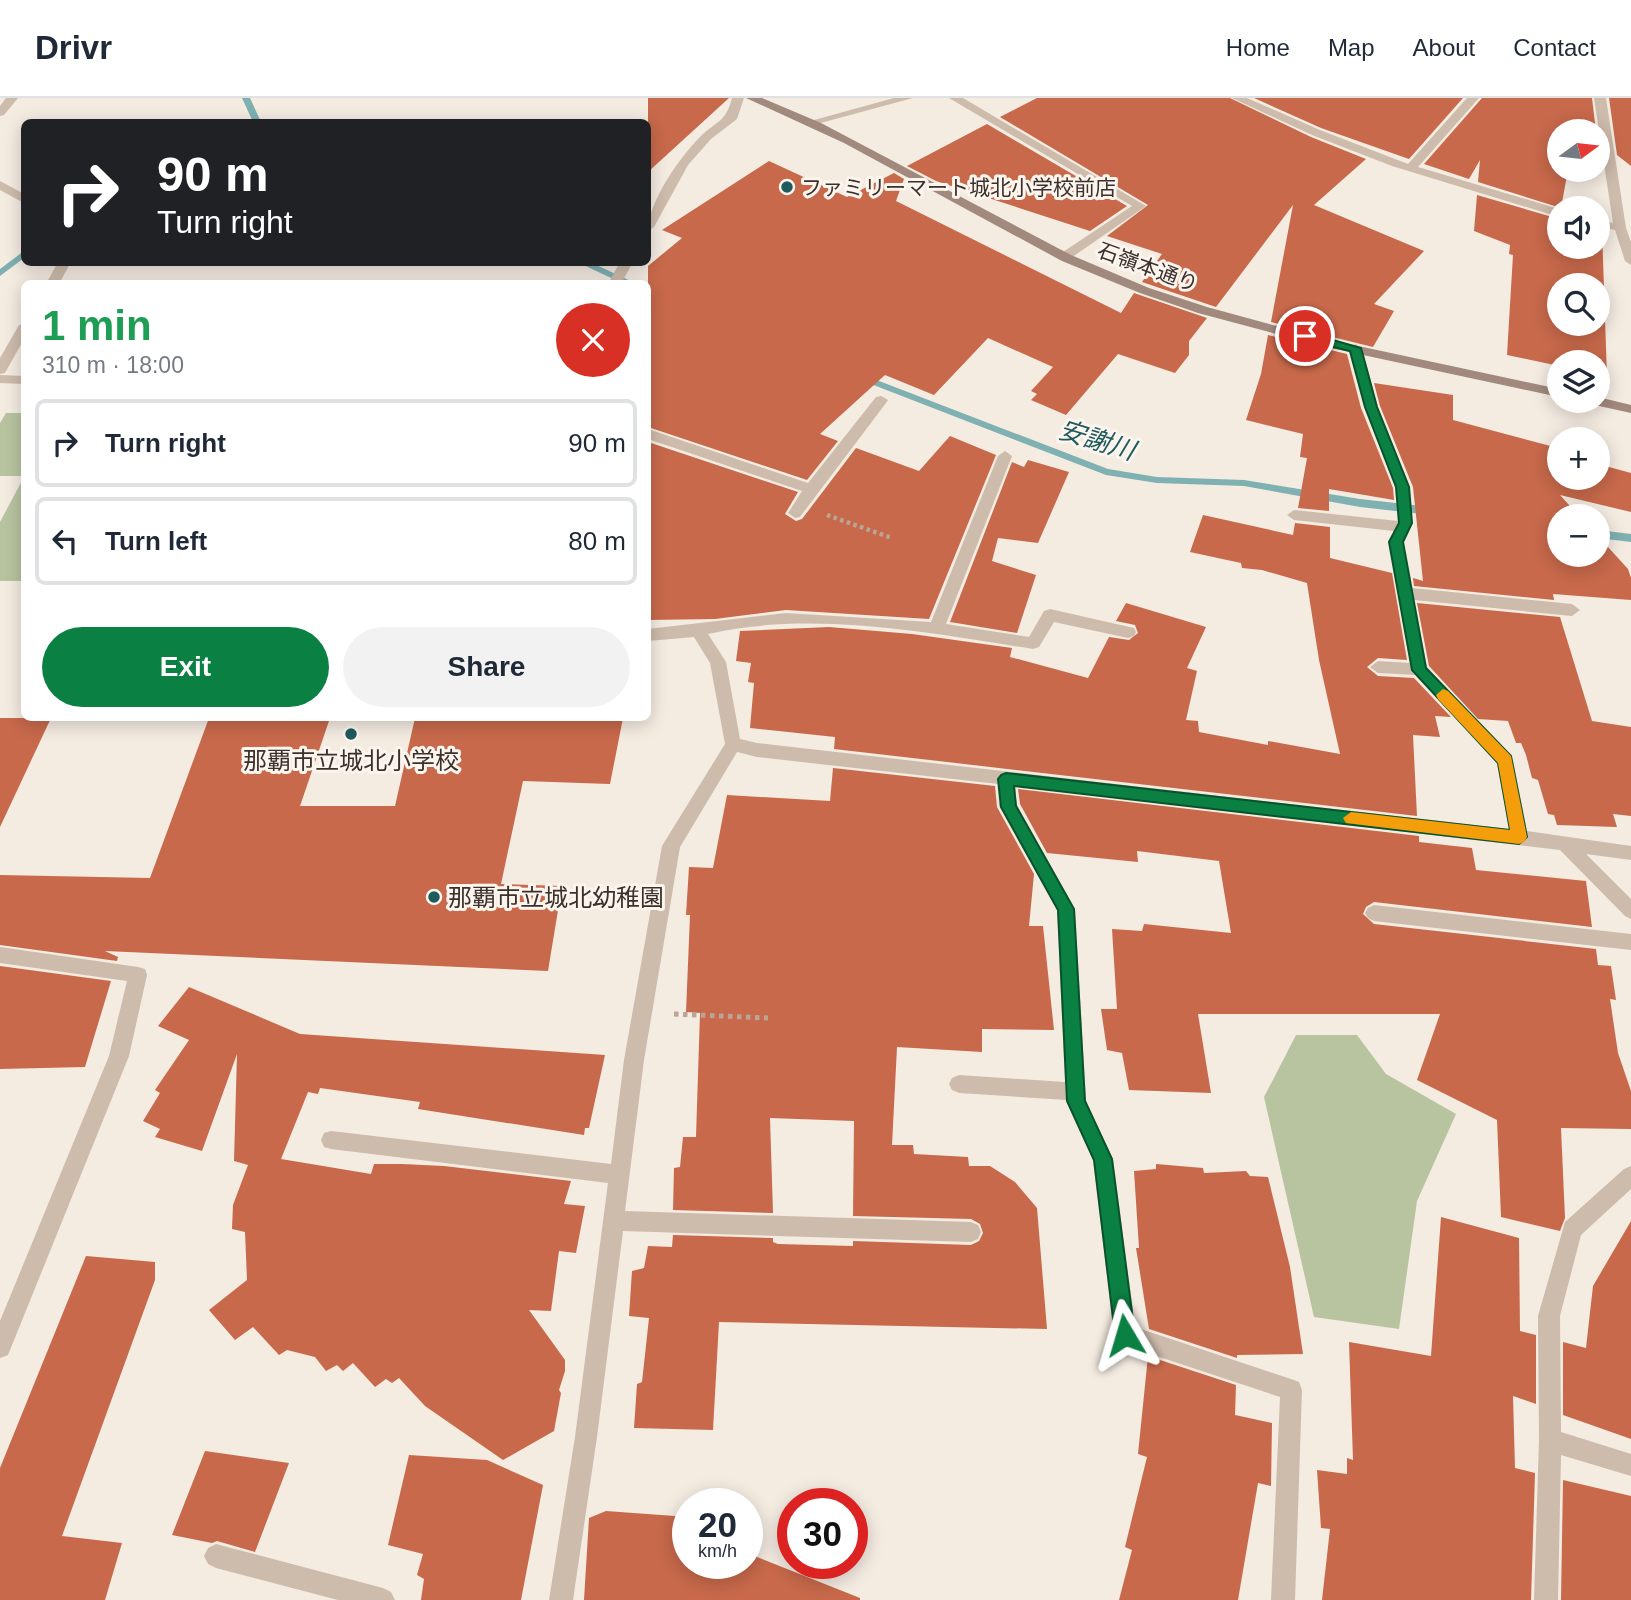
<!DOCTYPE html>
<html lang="en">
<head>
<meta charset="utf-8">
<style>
  :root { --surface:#fff; --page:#f2f2f3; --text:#1f2937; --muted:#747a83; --line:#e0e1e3; --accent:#0b8043 }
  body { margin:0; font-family:Helvetica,"Noto Sans JP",sans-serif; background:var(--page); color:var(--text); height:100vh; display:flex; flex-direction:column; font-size:26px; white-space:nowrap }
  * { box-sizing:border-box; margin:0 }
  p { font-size:23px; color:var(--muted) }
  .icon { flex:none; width:38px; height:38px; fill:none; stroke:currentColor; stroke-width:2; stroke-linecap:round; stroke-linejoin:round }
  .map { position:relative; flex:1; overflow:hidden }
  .side { position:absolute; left:21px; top:182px; width:630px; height:441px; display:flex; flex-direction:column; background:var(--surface); border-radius:10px; box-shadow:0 4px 18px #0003 }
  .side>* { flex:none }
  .top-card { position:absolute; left:21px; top:21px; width:630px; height:147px; border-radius:10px; box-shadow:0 4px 18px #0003; background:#202124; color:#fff; overflow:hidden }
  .needle { width:46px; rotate:75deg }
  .controls { position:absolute; left:1547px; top:21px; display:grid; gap:14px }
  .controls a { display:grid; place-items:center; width:63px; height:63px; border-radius:50%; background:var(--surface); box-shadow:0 4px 18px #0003; font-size:35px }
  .speed { position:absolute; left:672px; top:1390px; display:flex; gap:14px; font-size:35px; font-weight:700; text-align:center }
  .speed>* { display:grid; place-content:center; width:91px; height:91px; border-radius:50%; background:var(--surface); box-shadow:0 4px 18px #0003; line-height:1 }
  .speed small { font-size:18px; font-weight:400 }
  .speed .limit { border:10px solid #d22; background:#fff; color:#111 }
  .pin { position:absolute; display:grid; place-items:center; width:60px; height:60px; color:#fff; margin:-30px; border:4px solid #fff; border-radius:50%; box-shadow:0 2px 7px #0007 }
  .me { position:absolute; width:77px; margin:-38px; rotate:353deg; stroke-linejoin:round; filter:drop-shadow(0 0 5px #0008) }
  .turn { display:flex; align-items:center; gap:24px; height:147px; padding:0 21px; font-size:32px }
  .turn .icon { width:91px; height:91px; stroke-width:2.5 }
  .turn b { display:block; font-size:49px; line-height:60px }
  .round { display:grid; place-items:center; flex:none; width:74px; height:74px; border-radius:37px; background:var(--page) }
  .summary { display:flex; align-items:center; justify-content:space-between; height:119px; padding:0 21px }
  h1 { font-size:42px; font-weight:600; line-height:52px; color:#1e9e55 }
  .action { display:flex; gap:14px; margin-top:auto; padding:14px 21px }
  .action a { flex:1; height:80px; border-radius:42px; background:var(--accent); color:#fff; font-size:28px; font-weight:600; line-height:80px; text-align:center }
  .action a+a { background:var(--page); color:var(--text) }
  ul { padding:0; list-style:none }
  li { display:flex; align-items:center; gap:21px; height:88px; margin:0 14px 10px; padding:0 7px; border:4px solid var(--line); border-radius:10px }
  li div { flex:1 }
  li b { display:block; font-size:26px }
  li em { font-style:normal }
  header { display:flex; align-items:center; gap:42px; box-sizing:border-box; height:98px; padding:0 35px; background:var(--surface); border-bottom:2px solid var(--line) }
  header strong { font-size:33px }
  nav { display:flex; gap:38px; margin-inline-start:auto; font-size:24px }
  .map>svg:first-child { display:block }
  .green { fill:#b8c4a0 }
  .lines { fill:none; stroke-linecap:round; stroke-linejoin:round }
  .stream { fill:#7fb0b2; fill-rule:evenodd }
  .building { fill:#c8694b; fill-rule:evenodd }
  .path-far1 { stroke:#b9a596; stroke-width:4.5; stroke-dasharray:3.5 3.5; stroke-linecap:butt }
  .path { stroke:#b9a596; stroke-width:5; stroke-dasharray:4.5 4.5; stroke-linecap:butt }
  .street { fill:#cdbbac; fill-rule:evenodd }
  .secondary { fill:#a18a7d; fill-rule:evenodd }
  .route { fill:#0b8043; stroke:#07532c; stroke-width:2 }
  .slow { fill:#f59e0b }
  .poi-dot { fill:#1f5a5e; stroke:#fbf5ee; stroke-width:2.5 }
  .labels { text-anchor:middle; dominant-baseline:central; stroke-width:6; stroke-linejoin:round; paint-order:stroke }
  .far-poi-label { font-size:21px; fill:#3b302b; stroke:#fbf5ee; text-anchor:start }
  .far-street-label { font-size:21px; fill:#3b302b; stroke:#fbf5ee }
  .poi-label { font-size:24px; fill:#3b302b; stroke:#fbf5ee }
  .water-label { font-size:26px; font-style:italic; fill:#1f5a5e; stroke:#fbf5ee }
</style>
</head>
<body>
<header>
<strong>Drivr</strong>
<nav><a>Home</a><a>Map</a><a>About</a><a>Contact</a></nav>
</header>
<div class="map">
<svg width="1631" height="1502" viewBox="0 0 1631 1502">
  <rect width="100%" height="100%" fill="#f4ebe1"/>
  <!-- green -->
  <path class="green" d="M 6,315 L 24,315 L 24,378 L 0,378 L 0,325 Z
    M 24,379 L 24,483 L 0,483 L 0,424 Z
    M 1296,937 L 1357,937 L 1386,976 L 1456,1016 L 1417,1103 L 1399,1231 L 1314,1219 L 1264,999 Z"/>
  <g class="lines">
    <!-- stream -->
    <path class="stream" d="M 242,0 L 250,0 L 261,24 L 253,24 Z
      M 24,153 L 24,160 L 0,178 L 0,171 Z
      M 577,164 L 590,164 L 637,186 L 624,186 Z
      M 861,276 L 1108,371 L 1157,379 L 1244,382 L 1360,401 L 1431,409 L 1436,413 L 1431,417 L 1360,409 L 1244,388 L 1157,385 L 1106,377 L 858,281 L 856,279 Z
      M 1598,432 L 1631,436 L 1631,444 L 1598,440 Z"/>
  </g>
  <!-- building -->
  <path class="building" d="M 648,0 L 729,0 L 648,74 Z
    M 1037,0 L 1230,0 L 1311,39 L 1366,61 L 1314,107 L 1424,153 L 1374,206 L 1394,213 L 1373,249 L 1271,224 L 1293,107 L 1216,209 L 1142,184 L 1162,156 L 1107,138 L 1148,107 L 1000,19 Z
    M 1254,0 L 1463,0 L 1409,61 L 1321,30 Z
    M 1482,0 L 1592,0 L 1596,33 L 1587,33 L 1577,25 L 1576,33 L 1559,33 L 1559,72 L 1568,72 L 1561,110 L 1478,84 L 1480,62 L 1469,81 L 1424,66 Z
    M 1609,0 L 1631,0 L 1631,68 L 1617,57 Z
    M 987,26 L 1127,108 L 1090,133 L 936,83 L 907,68 Z
    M 769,63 L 847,99 L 894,75 L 904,81 L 896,103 L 1121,215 L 1134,195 L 1207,220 L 1189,243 L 1189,257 L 1175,275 L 1118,256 L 1066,317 L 1031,302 L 1037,296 L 1031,293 L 1053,269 L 988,240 L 934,297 L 885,277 L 820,336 L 838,343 L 807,382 L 648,329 L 648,168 L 682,140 L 662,132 Z
    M 1477,97 L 1559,121 L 1559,149 L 1598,149 L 1598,132 L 1602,132 L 1607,279 L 1598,277 L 1598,264 L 1559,264 L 1559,268 L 1507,257 L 1513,157 L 1509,156 L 1510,147 L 1474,133 ZM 1559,187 L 1598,187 L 1598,226 L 1559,226 Z
    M 1268,237 L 1347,256 L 1361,310 L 1393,390 L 1394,402 L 1329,391 L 1329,413 L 1298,410 L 1307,360 L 1300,359 L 1303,336 L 1246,322 L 1261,276 Z
    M 1374,285 L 1453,297 L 1453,322 L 1558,350 L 1559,380 L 1598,380 L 1598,366 L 1631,375 L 1631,414 L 1560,397 L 1579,418 L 1559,418 L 1559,457 L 1598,457 L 1598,438 L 1628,471 L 1631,480 L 1631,502 L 1553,496 L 1554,502 L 1414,488 L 1413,480 L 1423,483 L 1413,389 L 1380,308 Z
    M 950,338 L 996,357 L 929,521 L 786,512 L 715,521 L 648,522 L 651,467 L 648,467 L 648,344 L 798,394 L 785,416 L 796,423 L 802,421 L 856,350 L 919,373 Z
    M 1028,362 L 1069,374 L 1038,445 L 998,440 L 992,463 L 1036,477 L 1017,535 L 950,524 L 1012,364 L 1024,369 Z
    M 1203,417 L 1293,437 L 1295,425 L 1330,429 L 1330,460 L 1392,475 L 1407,562 L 1378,560 L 1367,569 L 1378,578 L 1414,580 L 1451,619 L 1435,618 L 1440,639 L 1413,637 L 1417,718 L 834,651 L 835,639 L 750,630 L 754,585 L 748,584 L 751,565 L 736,563 L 740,533 L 829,529 L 912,536 L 1012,550 L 1010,559 L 1088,580 L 1109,539 L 1129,542 L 1138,535 L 1135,527 L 1116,523 L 1126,505 L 1206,529 L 1187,570 L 1197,573 L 1186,622 L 1198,623 L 1199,634 L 1268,647 L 1268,643 L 1340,656 L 1319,562 L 1307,485 L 1262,472 L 1242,470 L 1241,465 L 1190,454 Z
    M 1417,505 L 1560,519 L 1592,623 L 1631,629 L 1631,718 L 1613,716 L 1617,729 L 1557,727 L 1554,717 L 1548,716 L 1538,682 L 1532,680 L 1526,657 L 1521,645 L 1516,645 L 1508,623 L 1478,621 L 1429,568 Z
    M 0,620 L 51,620 L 0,729 Z
    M 209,620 L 330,620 L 300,708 L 395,708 L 415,620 L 623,620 L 610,686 L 523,683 L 501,786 L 562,788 L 548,873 L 105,853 L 118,859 L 117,863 L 0,847 L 0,777 L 150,780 Z
    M 833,670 L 995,688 L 997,709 L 1034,776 L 1029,828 L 1043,828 L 1054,932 L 982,931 L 982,954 L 897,949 L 892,1047 L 913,1047 L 914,1056 L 968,1059 L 969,1068 L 990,1068 L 1015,1084 L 1037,1110 L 1047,1231 L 719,1224 L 713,1332 L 634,1330 L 637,1286 L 642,1284 L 649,1220 L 629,1218 L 632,1173 L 644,1170 L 648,1148 L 672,1149 L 673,1137 L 773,1140 L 773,1144 L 778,1146 L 853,1148 L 853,1143 L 971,1147 L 979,1143 L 983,1135 L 980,1126 L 971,1121 L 853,1118 L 854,1023 L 770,1020 L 773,1115 L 673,1112 L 674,1070 L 680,1069 L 683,1039 L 696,1039 L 700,915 L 686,914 L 690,817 L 686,817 L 689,769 L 713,770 L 727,697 L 830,703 Z
    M 1018,691 L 1419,738 L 1419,744 L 1472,750 L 1476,772 L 1586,783 L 1592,829 L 1374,804 L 1366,809 L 1363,816 L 1374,826 L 1596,851 L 1598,867 L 1611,868 L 1616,902 L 1610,901 L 1618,955 L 1631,993 L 1631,1031 L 1561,1030 L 1565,1120 L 1560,1133 L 1501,1119 L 1497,1022 L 1417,982 L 1440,916 L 1198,916 L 1211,995 L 1129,992 L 1122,955 L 1107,952 L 1101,911 L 1117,911 L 1112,831 L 1142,833 L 1144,826 L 1231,835 L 1219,763 L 1137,753 L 1138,764 L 1047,755 L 1020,706 Z
    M 0,868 L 111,883 L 85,969 L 0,971 Z
    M 189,889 L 300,936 L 605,957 L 589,1030 L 585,1030 L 584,1037 L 418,1011 L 420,1004 L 320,990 L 318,996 L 308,994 L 281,1061 L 371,1076 L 374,1066 L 402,1066 L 444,1068 L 571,1083 L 564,1106 L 585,1108 L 576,1155 L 559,1153 L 551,1213 L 529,1212 L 565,1262 L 565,1273 L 559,1292 L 561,1295 L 554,1333 L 503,1362 L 425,1308 L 399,1280 L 392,1285 L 386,1281 L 375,1289 L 353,1265 L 343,1273 L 337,1267 L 326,1273 L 315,1259 L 287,1252 L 279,1257 L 253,1229 L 235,1242 L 209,1212 L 247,1182 L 245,1134 L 232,1131 L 233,1107 L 248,1067 L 234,1063 L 237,956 L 202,1053 L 155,1039 L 160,1031 L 143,1023 L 160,995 L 155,992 L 189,942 L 158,928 Z
    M 1156,1066 L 1203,1070 L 1204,1075 L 1246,1073 L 1250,1078 L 1268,1079 L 1290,1169 L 1303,1256 L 1237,1257 L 1237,1260 L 1149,1231 L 1136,1150 L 1139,1150 L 1134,1073 L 1156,1071 Z
    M 1441,1119 L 1519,1140 L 1520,1233 L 1536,1237 L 1536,1306 L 1513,1298 L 1515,1370 L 1535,1375 L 1531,1502 L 1322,1502 L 1330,1431 L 1321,1430 L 1317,1372 L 1347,1376 L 1347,1360 L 1353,1362 L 1349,1244 L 1431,1258 Z
    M 1631,1123 L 1631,1341 L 1563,1317 L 1563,1244 L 1586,1250 L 1593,1188 Z
    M 86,1158 L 155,1164 L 155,1182 L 62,1438 L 122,1445 L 105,1502 L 0,1502 L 0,1370 Z
    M 1148,1258 L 1236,1287 L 1235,1317 L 1272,1325 L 1271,1388 L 1258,1385 L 1238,1502 L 1119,1502 L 1132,1452 L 1125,1449 L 1147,1359 L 1138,1356 Z
    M 205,1353 L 289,1365 L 255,1454 L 217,1443 L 212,1445 L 172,1437 Z
    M 409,1357 L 487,1362 L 543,1387 L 521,1502 L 421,1502 L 424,1481 L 417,1477 L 423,1456 L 388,1447 Z
    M 1563,1382 L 1631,1398 L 1631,1502 L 1561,1502 Z
    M 606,1413 L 675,1418 L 688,1428 L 688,1465 L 747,1465 L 747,1455 L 860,1500 L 860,1502 L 584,1502 L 589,1420 Z"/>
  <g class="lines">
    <!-- path-far1 -->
    <path class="path-far1" d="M 827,417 L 892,440"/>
    <!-- path -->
    <path class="path" d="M 674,916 L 768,920"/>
    <!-- street -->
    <path class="street" d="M 6,0 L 18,0 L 4,17 L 0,18 L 0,8 Z
      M 732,0 L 744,0 L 737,21 L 711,41 L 688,67 L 654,129 L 648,133 C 648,103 682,56 703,36 C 719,22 726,23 732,0 Z
      M 894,0 L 913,0 L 813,27 L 807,24 Z
      M 949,0 L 963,0 L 1146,108 L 1068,162 L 1060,162 L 1060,156 L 1132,108 Z
      M 1232,0 L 1247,0 L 1320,32 L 1408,66 L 1467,0 L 1479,0 L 1418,69 L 1559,111 L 1559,119 L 1392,68 L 1312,37 Z
      M 1594,0 L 1606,0 L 1626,130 L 1631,144 L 1631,167 L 1625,163 L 1615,132 L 1598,129 L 1598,121 L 1613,125 Z
      M 0,83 L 24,96 L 24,105 L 0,92 Z
      M 58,164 L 71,164 L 59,186 L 46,186 Z
      M 620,164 L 633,164 L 621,186 L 608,186 Z
      M 24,226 L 24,241 L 5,275 L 0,276 L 0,260 L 19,227 Z
      M 1355,246 L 1362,250 L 1378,309 L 1410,389 L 1412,425 L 1403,444 L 1412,490 L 1572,506 L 1580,512 L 1572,518 L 1414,502 L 1427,569 L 1513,663 L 1527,733 L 1631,748 L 1631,762 L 1586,756 L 1631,801 L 1631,821 L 1625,818 L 1560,752 L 1015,688 L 1017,707 L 1075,811 L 1086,1004 L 1113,1061 L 1135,1229 L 1291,1281 L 1299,1284 L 1302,1292 L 1295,1502 L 1271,1502 L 1280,1299 L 1117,1245 L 1114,1237 L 1093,1062 L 1066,1002 L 959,995 L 952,992 L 949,986 L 952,980 L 959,977 L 1065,984 L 1057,812 L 999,708 L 998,686 L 757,659 L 737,654 L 680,749 L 644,962 L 625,1113 L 971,1124 L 978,1127 L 981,1134 L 978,1141 L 971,1144 L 623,1133 L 597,1339 L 573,1502 L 549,1502 L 575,1339 L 608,1085 L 331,1051 L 324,1049 L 321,1042 L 324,1035 L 331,1033 L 611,1066 L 624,962 L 662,748 L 725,646 L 710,565 L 694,539 L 648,543 L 648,531 L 786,515 L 931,524 L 998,358 L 1005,353 L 1012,358 L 946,526 L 1029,539 L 1044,513 L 1050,511 L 1134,530 L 1136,534 L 1134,538 L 1128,540 L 1054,524 L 1039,549 L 1033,551 C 930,535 811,512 708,536 L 726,564 L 740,641 L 757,645 L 1509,731 L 1497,665 L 1415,577 L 1378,575 L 1370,569 L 1378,563 L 1410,565 L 1389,444 L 1394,433 L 1294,422 L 1287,417 L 1294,412 L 1398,423 L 1396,389 L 1364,309 L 1348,250 Z
      M 0,277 L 24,278 L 24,286 L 0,285 Z
      M 881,298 L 888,302 L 886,305 L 800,419 L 795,420 L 788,415 L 802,393 L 648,341 L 648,331 L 808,385 L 876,299 Z
      M 1374,807 L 1631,836 L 1631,852 L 1374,823 L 1368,820 L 1365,815 L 1368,810 Z
      M 0,849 L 138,869 L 145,871 L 147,877 L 129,958 L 8,1257 L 0,1260 L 0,1223 L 109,958 L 127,883 L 0,865 Z
      M 1631,1068 L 1631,1091 L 1581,1137 L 1560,1218 L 1561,1334 L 1631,1356 L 1631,1378 L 1561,1357 L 1558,1502 L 1534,1502 L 1539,1342 L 1538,1218 L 1565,1124 L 1624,1071 Z
      M 216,1446 L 383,1490 L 391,1494 L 395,1502 L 338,1502 L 216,1470 L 208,1466 L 204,1458 L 208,1450 Z"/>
    <!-- secondary -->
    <path class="secondary" d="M 746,0 L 762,0 L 821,25 L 1071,157 L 1149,190 L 1207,209 L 1321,240 L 1559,291 L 1559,299 L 1321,248 L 1198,215 L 1140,195 L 1062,163 L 844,45 Z
      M 1598,299 L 1631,307 L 1631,315 L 1590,306 L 1588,303 L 1598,303 Z"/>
  </g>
  <!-- route -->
  <path class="route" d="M 1305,234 L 1361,250 L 1377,309 L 1409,389 L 1412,425 L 1403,444 L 1426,570 L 1511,658 L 1527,739 L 1519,746 L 1014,688 L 1016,708 L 1074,811 L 1085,1003 L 1112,1061 L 1135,1237 L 1132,1244 L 1125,1247 L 1118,1244 L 1115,1237 L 1094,1062 L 1067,1003 L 1058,812 L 1001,709 L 998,681 L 1001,677 L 1006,675 L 1510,732 L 1498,665 L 1412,572 L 1389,444 L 1399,425 L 1396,389 L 1365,309 L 1350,253 L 1300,241 L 1299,238 Z"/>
  <!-- slow -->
  <path class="slow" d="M 1443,591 L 1448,593 L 1511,658 L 1527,739 L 1524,744 L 1519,746 L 1346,725 L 1343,720 L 1351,714 L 1510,732 L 1498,665 L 1438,601 L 1436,597 Z"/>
  <!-- markers -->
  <g class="poi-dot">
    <circle cx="787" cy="89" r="7"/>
    <circle cx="351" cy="636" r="7"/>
    <circle cx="434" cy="799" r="7"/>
  </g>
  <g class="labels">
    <!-- far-poi labels -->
    <g class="far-poi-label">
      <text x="801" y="89">ファミリーマート城北小学校前店</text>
    </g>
    <!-- far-street labels -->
    <g class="far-street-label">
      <text transform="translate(1148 169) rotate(20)">石嶺本通り</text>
    </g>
    <!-- poi labels -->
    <g class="poi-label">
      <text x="351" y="662">那覇市立城北小学校</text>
      <text x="448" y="799" text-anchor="start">那覇市立城北幼稚園</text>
    </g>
    <!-- water labels -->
    <g class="water-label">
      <text transform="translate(1097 342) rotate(17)">安謝川</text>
    </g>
  </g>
</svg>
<div class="controls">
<a><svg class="needle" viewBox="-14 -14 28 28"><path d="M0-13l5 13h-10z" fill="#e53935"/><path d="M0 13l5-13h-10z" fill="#747a83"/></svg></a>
<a><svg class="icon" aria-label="sound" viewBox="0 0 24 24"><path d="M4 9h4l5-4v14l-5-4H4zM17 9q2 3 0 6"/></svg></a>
<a><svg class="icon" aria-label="search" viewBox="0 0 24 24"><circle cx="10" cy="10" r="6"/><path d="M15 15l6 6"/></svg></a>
<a><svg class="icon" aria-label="layers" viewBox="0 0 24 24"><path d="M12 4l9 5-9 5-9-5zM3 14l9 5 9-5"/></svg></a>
<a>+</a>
<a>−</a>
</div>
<div class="speed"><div>20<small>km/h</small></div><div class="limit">30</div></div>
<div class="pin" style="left:1305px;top:238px;background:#d93025"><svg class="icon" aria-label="arrive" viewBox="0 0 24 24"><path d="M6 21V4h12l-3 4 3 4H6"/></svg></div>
<svg class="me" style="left:1125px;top:1237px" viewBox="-20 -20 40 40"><path d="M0-17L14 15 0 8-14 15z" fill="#0b8043" stroke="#fff" stroke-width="4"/></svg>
<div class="top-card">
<div class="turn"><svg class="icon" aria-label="right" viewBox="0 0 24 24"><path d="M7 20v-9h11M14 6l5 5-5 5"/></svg><div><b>90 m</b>Turn right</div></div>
</div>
<section class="side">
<div class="summary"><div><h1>1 min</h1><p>310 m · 18:00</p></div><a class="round" style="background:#d93025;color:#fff"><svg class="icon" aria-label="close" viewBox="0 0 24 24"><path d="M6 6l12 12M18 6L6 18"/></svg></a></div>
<ul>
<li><svg class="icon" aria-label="right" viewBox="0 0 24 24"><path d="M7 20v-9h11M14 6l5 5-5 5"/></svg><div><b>Turn right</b></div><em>90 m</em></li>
<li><svg class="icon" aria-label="left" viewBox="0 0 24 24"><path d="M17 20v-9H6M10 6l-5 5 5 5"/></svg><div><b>Turn left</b></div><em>80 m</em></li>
</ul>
<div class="action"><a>Exit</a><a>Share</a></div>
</section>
</div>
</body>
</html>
